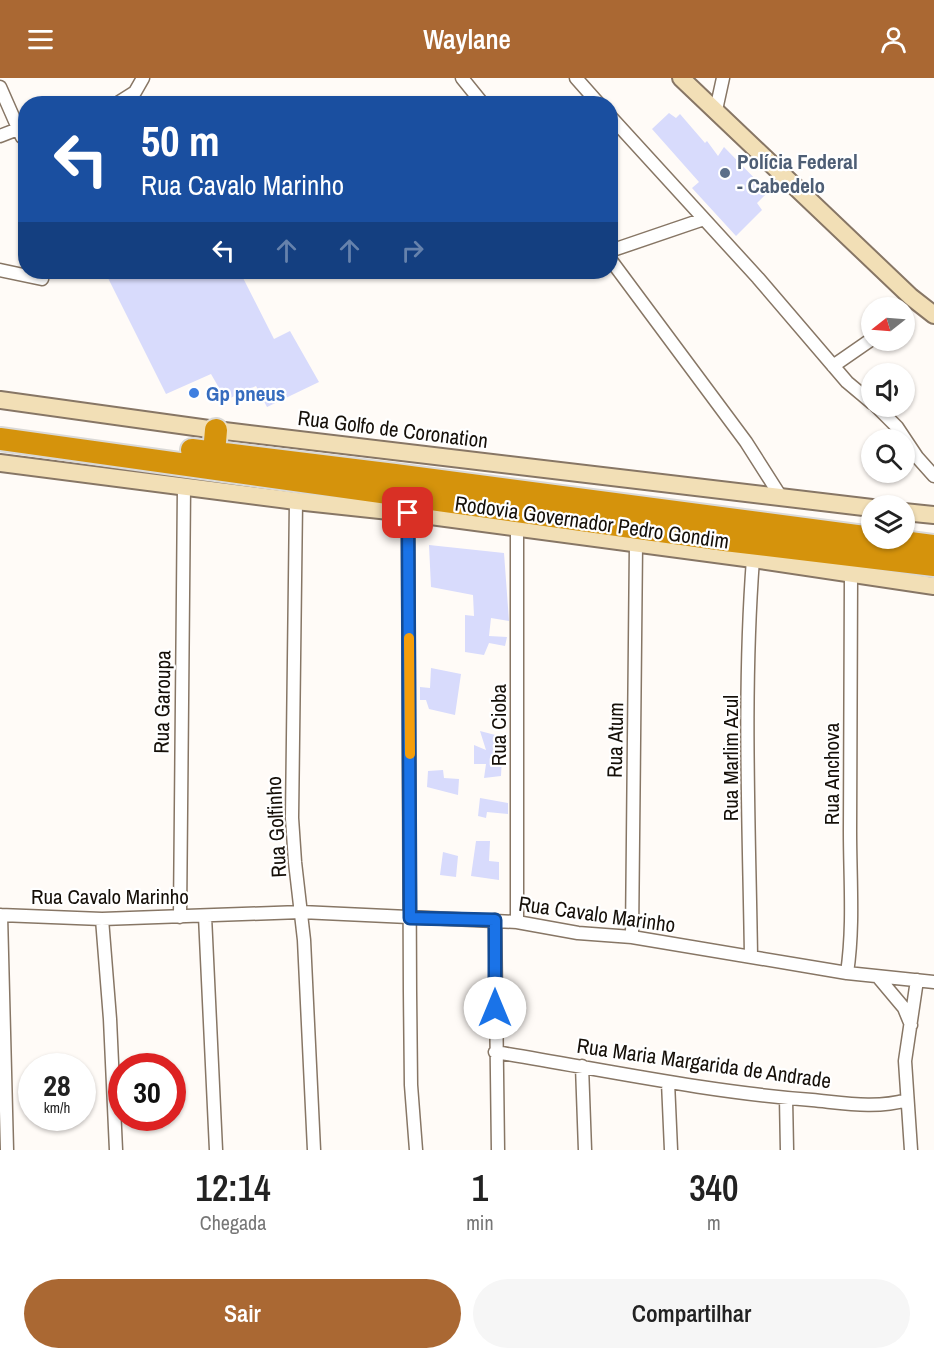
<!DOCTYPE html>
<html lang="pt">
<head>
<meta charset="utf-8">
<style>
  :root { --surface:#fff; --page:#f6f6f6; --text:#222; --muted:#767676; --accent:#aa6833 }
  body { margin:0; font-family:"Archivo Narrow",sans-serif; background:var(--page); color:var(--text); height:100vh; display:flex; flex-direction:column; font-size:22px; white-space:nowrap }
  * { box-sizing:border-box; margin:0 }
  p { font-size:20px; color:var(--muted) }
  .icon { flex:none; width:33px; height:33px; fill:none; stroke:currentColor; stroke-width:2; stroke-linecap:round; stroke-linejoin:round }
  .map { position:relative; height:1072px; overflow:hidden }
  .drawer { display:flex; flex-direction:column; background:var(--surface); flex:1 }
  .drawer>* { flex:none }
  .hud { position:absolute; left:18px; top:18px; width:600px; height:183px; border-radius:24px; box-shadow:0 2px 4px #0004; background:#1a4fa0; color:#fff; overflow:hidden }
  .needle { width:39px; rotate:253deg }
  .buttons { position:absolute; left:861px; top:219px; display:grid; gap:12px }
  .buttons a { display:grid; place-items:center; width:54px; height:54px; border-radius:50%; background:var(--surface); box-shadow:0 2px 4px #0004; font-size:30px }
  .speed { position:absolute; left:18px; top:975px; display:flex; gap:12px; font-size:30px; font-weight:700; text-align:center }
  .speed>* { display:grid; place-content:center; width:78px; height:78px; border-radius:50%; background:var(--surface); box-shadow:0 2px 4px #0004; line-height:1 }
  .speed small { font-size:15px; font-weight:400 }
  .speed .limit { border:9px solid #d22; background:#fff; color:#111 }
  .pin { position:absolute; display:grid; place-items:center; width:51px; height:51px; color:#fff; margin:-26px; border-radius:12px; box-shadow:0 3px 9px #0006 }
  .me { position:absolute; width:66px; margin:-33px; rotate:0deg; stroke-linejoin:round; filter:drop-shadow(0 0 4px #0008) }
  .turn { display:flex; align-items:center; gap:21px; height:126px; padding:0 24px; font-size:27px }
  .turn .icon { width:78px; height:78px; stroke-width:2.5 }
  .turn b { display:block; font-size:42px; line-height:51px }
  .lanes { display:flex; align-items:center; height:57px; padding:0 24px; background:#0003; justify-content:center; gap:30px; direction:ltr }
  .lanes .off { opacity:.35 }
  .eta { display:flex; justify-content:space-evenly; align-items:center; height:102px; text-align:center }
  .eta b { font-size:36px; font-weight:600; line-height:42px }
  .action { display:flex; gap:12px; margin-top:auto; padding:12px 24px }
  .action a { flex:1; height:69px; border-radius:36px; background:var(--accent); color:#fff; font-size:24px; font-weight:600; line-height:69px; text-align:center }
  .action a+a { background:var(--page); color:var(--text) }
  header { display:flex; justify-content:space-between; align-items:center; height:78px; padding:0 24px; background:var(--accent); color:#fff; font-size:27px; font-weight:600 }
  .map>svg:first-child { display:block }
  .building { fill:#d8dbfc }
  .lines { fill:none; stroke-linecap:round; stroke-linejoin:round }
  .street-casing { stroke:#877665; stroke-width:15 }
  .secondary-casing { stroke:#877665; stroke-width:20 }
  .highway-casing { stroke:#dad9d7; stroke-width:26 }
  .street { stroke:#fff; stroke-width:12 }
  .secondary { stroke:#f2dfb6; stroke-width:16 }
  .highway { stroke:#d5930c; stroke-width:22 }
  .route-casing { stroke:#114b97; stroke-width:15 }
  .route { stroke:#1a73e8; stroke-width:10 }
  .slow { stroke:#f59e0b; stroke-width:10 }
  .service-dot { fill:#5c6f8a; stroke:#fff; stroke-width:2 }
  .shop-dot { fill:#3f7fe0; stroke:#fff; stroke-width:2 }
  .labels { text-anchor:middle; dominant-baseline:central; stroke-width:4.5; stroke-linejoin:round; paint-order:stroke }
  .service-label { font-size:21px; font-weight:bold; fill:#4e5e75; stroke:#fff; text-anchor:start }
  .shop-label { font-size:21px; font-weight:bold; fill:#366cbe; stroke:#fff; text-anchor:start }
  .street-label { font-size:21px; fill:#150f08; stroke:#fff }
</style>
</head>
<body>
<header><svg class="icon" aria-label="menu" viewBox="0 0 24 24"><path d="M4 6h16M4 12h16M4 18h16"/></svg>Waylane<svg class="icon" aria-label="person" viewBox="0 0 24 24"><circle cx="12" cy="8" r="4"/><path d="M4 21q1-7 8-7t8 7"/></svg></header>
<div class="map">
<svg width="934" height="1072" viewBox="0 0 934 1072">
  <rect width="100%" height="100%" fill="#fffbf7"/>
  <!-- building -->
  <path class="building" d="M 669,35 L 676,40 L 680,36 L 705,65 L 707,63 L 718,78 L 724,69 L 768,114 L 757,125 L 762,132 L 736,158 L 692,110 L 699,104 L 652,51 Z
    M 105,194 L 240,194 L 274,261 L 290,253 L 319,304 L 267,329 L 256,308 L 226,322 L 211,296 L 166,316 Z
    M 429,467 L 504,475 L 509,543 L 491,540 L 489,558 L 507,559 L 505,568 L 489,565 L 484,577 L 465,574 L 465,537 L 474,538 L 473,517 L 431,509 Z
    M 431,590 L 461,596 L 455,637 L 429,631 L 426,622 L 420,622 L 420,609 L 430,610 Z
    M 480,653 L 503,659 L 501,698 L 484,700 L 486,686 L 474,686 L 474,667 L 486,672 Z
    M 443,692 L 444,700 L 459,701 L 458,717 L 427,709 L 428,693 Z
    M 480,720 L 508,725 L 508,736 L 487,734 L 486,740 L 478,738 Z
    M 476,763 L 490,763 L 489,783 L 499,784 L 499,802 L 471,798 Z
    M 443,774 L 458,778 L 456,799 L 440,797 Z"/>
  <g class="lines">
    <!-- street casing -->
    <g class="street-casing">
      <path id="street" d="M 462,0 L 483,26
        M 576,0 L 599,26
        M 0,9 L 22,59 L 26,62
        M 116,26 L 135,14 L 143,0
        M 716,32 L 723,0
        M 610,38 L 758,200 L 847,304 L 872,325
        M 0,58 L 18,51
        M 610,173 L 704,141
        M 610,181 L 746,364 L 781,419
        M 0,192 L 42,201
        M 833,288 L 872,261
        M 876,328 L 897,349 L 917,379 L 934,398
        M 296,423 L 292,740 L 295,784 L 304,862 L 314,1072
        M 408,435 L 410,914 L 411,1007 L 416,1072
        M 517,450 L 517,844
        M 0,837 L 102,841 L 301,834 L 517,844 L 578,855 L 632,859 L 847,895 L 934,904
        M 1,837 L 7,1072
        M 205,838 L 216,1072
        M 180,839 L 184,409
        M 102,841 L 110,941 L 116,1072
        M 495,842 L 498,1072
        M 632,859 L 636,466
        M 751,878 C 749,746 743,613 753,481
        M 847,895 C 854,848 850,801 850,754 C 851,668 851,582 851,497
        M 878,899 L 904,930 L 911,947
        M 495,974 C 600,991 706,1014 812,1022 C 844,1025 876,1031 907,1022
        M 582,988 L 585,1072
        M 668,1004 L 671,1072
        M 786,1020 L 787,1072
        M 911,1072 L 905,983 L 917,902"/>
    </g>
    <!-- secondary casing -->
    <g class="secondary-casing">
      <path id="secondary" d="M 681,0 L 911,219 L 934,237
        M 0,322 L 216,352 L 872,430
        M 0,385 L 296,423 L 408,435 L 753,481 L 934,508
        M 904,434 L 934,437"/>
    </g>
    <!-- highway casing -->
    <g class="highway-casing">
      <path id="highway" d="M 0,361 L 725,462 L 934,487
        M 192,372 L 395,397 L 934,468
        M 214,375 L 216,352"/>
    </g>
    <!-- street -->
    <use href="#street" class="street"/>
    <!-- secondary -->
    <use href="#secondary" class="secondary"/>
    <!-- highway -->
    <use href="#highway" class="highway"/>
  </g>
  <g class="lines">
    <!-- route casing -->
    <g class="route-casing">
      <path id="route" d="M 408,435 L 410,840 L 495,842 L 495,930"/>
    </g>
    <!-- route -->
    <use href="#route" class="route"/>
    <!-- slow -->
    <path class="slow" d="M 409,560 L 410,676"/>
  </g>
  <!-- markers -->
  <circle class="service-dot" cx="725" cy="95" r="6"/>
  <circle class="shop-dot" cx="194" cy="315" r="6"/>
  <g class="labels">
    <!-- service labels -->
    <g class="service-label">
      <text x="737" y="83">Polícia Federal<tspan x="737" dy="24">- Cabedelo</tspan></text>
    </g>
    <!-- shop labels -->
    <g class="shop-label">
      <text x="206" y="315">Gp pneus</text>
    </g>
    <!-- street labels -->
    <g class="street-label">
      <text transform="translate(393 351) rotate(7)">Rua Golfo de Coronation</text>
      <text transform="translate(592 444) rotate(8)">Rodovia Governador Pedro Gondim</text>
      <text transform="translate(162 624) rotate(-89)">Rua Garoupa</text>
      <text transform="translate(498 647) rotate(-90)">Rua Cioba</text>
      <text transform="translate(615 662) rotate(-89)">Rua Atum</text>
      <text transform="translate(730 680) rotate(-90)">Rua Marlim Azul</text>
      <text transform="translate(831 696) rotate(-90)">Rua Anchova</text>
      <text transform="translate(276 749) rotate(-93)">Rua Golfinho</text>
      <text x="110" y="818">Rua Cavalo Marinho</text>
      <text transform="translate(597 836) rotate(8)">Rua Cavalo Marinho</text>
      <text transform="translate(704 985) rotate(8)">Rua Maria Margarida de Andrade</text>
    </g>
  </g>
</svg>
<div class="buttons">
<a><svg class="needle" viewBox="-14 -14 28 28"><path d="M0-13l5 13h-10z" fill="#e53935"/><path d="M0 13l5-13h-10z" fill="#767676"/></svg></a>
<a><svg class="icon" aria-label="sound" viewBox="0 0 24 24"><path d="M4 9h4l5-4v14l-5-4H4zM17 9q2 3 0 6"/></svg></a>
<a><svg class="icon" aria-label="search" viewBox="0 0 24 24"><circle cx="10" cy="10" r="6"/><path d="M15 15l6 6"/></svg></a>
<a><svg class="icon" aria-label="layers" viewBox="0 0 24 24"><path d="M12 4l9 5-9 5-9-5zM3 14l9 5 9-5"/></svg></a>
</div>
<div class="speed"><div>28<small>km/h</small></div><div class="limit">30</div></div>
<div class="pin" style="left:408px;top:435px;background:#d93025"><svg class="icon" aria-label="arrive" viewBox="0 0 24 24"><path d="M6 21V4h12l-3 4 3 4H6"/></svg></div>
<svg class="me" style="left:495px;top:930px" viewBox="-20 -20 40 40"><circle r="19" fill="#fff"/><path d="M0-13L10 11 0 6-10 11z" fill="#1a73e8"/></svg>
<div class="hud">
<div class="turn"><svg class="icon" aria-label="left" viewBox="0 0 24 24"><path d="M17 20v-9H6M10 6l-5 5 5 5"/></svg><div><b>50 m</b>Rua Cavalo Marinho</div></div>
<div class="lanes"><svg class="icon" aria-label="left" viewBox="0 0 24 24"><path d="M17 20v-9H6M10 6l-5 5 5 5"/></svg><svg class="icon off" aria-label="ahead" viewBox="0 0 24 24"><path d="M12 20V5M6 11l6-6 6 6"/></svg><svg class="icon off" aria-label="ahead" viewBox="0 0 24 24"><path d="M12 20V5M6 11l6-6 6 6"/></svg><svg class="icon off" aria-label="right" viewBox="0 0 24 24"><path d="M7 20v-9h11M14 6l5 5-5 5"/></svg></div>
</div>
</div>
<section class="drawer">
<div class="eta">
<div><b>12:14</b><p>Chegada</p></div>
<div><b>1</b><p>min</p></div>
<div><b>340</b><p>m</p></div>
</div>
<div class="action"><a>Sair</a><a>Compartilhar</a></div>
</section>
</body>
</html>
